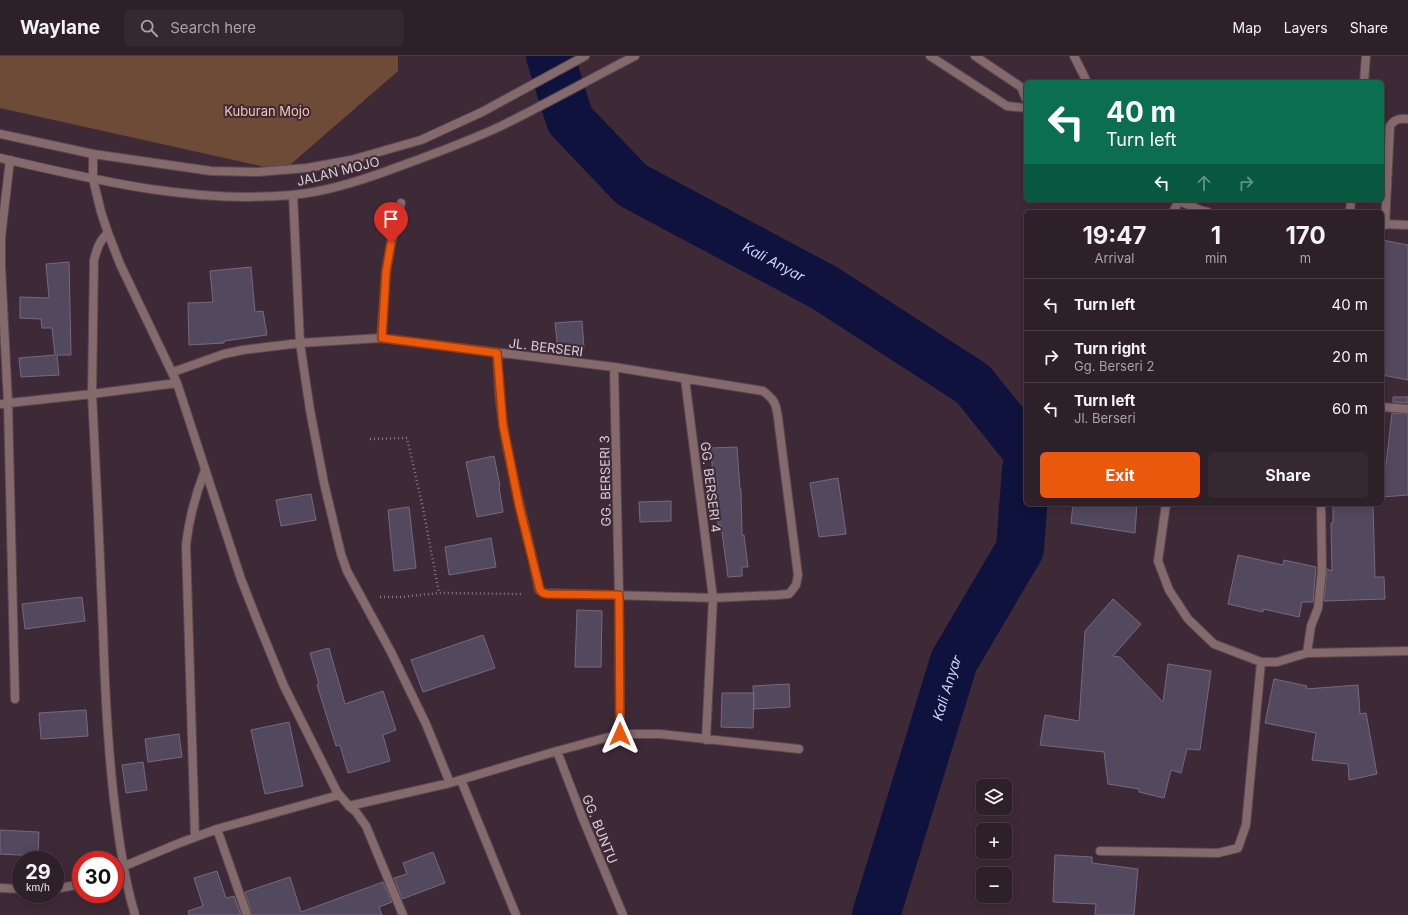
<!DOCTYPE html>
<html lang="en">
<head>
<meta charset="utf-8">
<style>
  :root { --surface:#2e2029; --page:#362831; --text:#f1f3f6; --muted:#a7a3a8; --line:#493e46; --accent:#ea580c }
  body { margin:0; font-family:Inter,sans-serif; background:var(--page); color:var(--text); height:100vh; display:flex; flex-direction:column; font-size:15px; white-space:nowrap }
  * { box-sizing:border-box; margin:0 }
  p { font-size:13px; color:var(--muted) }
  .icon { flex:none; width:22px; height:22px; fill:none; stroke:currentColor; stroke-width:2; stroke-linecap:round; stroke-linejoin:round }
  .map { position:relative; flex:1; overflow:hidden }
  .side { position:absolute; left:1024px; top:154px; width:360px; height:296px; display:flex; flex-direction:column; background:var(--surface); border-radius:6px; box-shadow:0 2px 10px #0003,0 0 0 1px var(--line) }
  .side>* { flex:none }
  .guide { position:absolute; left:1024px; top:24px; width:360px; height:122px; border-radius:6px; box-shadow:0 2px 10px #0003,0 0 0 1px var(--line); background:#0b6e4f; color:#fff; overflow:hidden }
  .tools { position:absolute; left:976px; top:723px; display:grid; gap:8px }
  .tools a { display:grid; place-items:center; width:36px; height:36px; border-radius:6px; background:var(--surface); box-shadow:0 2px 10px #0003,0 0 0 1px var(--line); font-size:20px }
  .speed { position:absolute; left:12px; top:795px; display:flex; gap:8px; font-size:20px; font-weight:700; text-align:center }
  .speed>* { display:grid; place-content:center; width:52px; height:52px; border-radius:50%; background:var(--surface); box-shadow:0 2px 10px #0003,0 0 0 1px var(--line); line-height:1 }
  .speed small { font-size:10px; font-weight:400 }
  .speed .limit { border:6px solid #d22; background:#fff; color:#111 }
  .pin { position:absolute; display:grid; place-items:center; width:34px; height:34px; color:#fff; margin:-41px -17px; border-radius:50% 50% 50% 0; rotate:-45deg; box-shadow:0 0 4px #0007 }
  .pin .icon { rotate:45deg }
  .me { position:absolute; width:44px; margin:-22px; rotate:0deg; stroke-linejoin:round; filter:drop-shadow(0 0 3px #0008) }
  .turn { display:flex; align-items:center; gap:14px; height:84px; padding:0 16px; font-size:18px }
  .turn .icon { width:52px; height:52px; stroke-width:2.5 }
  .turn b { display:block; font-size:28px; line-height:34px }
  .lanes { display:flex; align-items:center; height:38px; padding:0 16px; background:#0003; justify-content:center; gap:20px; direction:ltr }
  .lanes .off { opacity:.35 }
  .eta { display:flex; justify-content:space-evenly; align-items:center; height:68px; text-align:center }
  .eta b { font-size:24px; font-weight:700; line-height:28px }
  .cta { display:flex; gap:8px; margin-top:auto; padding:8px 16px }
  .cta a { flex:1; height:46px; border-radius:6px; background:var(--accent); color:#fff; font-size:16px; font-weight:700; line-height:46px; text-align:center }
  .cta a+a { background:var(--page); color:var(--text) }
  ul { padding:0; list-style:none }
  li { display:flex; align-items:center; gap:12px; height:52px; padding:0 16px; border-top:1px solid var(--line) }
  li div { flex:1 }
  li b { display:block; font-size:15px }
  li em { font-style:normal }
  header { display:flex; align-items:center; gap:24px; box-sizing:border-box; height:56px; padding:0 20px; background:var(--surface); border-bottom:1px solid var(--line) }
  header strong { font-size:19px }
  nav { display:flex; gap:22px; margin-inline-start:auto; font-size:14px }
  .search { width:280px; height:36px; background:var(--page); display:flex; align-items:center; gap:10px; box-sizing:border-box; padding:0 14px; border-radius:6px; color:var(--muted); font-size:15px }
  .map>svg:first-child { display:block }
  .green { fill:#6e4b37 }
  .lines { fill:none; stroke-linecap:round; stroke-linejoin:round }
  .river { stroke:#0e123c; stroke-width:48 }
  .building { fill:#53495e; stroke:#746980 }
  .service-casing { stroke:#5a4753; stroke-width:10 }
  .minor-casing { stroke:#5a4753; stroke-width:10 }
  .tertiary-casing { stroke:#5a4753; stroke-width:10 }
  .path { stroke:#8a7984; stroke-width:2.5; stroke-dasharray:1 3; stroke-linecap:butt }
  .service { stroke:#856a6b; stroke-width:8 }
  .minor { stroke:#856a6b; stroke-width:8 }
  .tertiary { stroke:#856a6b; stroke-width:8 }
  .route-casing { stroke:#983908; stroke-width:10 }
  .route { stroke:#ea580c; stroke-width:7 }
  .labels { text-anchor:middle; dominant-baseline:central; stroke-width:4; stroke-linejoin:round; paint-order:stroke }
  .park-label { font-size:13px; fill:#f6c6ac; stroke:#3e2a37 }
  .street-label { font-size:13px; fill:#dacdd5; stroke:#3e2a37 }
  .water-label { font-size:14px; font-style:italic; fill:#cdd6f5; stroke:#3e2a37 }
</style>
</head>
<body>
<header>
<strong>Waylane</strong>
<div class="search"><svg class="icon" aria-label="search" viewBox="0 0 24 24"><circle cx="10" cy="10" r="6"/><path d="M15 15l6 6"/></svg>Search here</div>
<nav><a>Map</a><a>Layers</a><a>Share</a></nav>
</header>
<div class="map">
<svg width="1408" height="859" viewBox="0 0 1408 859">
  <rect width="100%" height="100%" fill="#3e2a37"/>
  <!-- green -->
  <path class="green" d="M 0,0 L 398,0 L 398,15 L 283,115 L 0,52 Z"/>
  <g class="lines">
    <!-- river -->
    <g class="river">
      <path id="s1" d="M 550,0 L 570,64 L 632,129 L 825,232 L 973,328 L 1026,394"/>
      <path id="s2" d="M 876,859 L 954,605 L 1020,493 L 1026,413"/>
    </g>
  </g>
  <!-- building -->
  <path class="building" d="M 1382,184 L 1408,189 L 1408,324 L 1382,319 Z
    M 69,206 L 71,299 L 57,299 L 59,319 L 21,321 L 19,302 L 55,299 L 52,272 L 42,272 L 41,263 L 20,262 L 20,241 L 49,242 L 46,208 Z
    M 251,211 L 255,256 L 263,255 L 267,279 L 224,285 L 224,287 L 189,289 L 188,247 L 213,246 L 210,215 Z
    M 582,265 L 584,292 L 558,294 L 555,267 Z
    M 1393,341 L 1408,341 L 1408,347 L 1393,346 Z
    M 1392,357 L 1408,358 L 1408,439 L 1382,441 L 1382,408 L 1386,408 Z
    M 737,391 L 740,433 L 741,433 L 742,479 L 744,479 L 748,511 L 742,511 L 742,520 L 728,521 L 721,469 L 718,469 L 717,423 L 713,423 L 711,392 Z
    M 494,400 L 500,430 L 499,431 L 503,456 L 477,461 L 466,406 Z
    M 838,422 L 846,478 L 819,481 L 810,427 Z
    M 311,438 L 316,464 L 281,470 L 276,444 Z
    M 671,445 L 671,465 L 640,466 L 639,446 Z
    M 1073,448 L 1137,448 L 1135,477 L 1071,467 Z
    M 1333,448 L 1373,448 L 1375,521 L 1384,521 L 1385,543 L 1324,545 L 1327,513 L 1332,515 L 1331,467 L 1333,467 Z
    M 409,451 L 416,512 L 394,515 L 388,454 Z
    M 491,482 L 496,511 L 449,519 L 445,491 Z
    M 1238,499 L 1283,509 L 1284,504 L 1316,511 L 1313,546 L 1302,546 L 1299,561 L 1263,553 L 1263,556 L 1228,548 Z
    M 82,541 L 85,565 L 25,573 L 22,548 Z
    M 1113,543 L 1141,568 L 1113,600 L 1120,601 L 1163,646 L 1168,608 L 1211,615 L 1200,694 L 1187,693 L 1181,717 L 1171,714 L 1164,742 L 1139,736 L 1139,733 L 1108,728 L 1104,696 L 1040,689 L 1045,659 L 1079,665 L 1085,575 Z
    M 577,554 L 602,555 L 601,611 L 575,611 Z
    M 483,579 L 495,612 L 423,636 L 411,604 Z
    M 329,592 L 345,648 L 383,635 L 396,674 L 383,679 L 390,705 L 348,717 L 340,689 L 336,690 L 317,629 L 319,628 L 310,597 Z
    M 1274,623 L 1307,630 L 1306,633 L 1358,629 L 1360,658 L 1366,657 L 1377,718 L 1349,724 L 1348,708 L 1312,704 L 1316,677 L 1265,667 Z
    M 789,628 L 790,651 L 754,653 L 753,630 Z
    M 722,637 L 754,637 L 753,672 L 721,671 Z
    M 86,654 L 88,680 L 41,683 L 39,657 Z
    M 289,666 L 303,730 L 265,738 L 251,674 Z
    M 179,678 L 182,701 L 148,706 L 145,683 Z
    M 143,706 L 147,734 L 126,737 L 122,709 Z
    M 0,774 L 39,776 L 38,800 L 0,798 Z
    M 433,796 L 445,827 L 402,843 L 394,822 L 407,818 L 403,807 Z
    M 1055,799 L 1092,801 L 1092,807 L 1138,813 L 1134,859 L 1095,859 L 1096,848 L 1053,846 Z
    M 217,815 L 226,842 L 234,840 L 241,859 L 189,859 L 188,855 L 203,850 L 194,822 Z
    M 290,821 L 301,856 L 383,826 L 392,846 L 379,851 L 382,859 L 252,859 L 245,836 Z"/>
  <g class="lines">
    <!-- service casing -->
    <g class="service-casing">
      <path id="service" d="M 1364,26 L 1366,0
        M 1350,156 L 1351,144"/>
    </g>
    <!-- minor casing -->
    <g class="minor-casing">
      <path id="minor" d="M 93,98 L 93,123 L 101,156 L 108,177 L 120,208 L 177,327 L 241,523 L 257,564 L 284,630 L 337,736 L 349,750 L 356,756 L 366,770 L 403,859
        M 10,104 L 1,181 L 1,210 L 8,347 L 15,643
        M 293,139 L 300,287 L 310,354 L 324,427 L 341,498 L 347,515 L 391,596 L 426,668 L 450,727
        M 1173,156 L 1179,145
        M 1385,169 L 1390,70 C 1394,63 1400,62 1408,63
        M 381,282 L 386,215 L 391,187 L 401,147
        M 614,311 L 619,539 L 620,678
        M 173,316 L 224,298 L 243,294 L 300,287 L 381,282 L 614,311 L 763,335 C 775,344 776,348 778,362 L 798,519 L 796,529 L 793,533 L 789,538 L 777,539 L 713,542 L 543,537 L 539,534 L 538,530 C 528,475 511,422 503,367 C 499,344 498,321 497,297
        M 685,323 L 713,542 L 706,684
        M 92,338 C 96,417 100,495 103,574 C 105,639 108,703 117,767 C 121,798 126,829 135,859
        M 92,338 L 94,204 C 97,193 99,185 108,177
        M 0,348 L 92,338 L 177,327
        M 1382,351 L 1408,353
        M 1166,448 L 1158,505 L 1169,534 L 1188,563 L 1214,588 L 1261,606 L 1277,606 L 1307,597 L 1408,595
        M 1307,597 L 1311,570 L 1318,552 L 1322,514 L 1321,448
        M 557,695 L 583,763 L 623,859
        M 461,724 L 516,859
        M 349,750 L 450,727 L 557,695 L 620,678 L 660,678 L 799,693
        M 217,773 L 247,859
        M 195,781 L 186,489 C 189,462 195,440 205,414
        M 1100,795 L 1218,797 L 1238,792 L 1246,769 L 1261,606
        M 115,814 L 177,788 L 217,773 L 339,739
        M 0,832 L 21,833
        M 55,833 L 81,828"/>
    </g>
    <!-- tertiary casing -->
    <g class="tertiary-casing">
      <path id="tertiary" d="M 930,0 L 1007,50 L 1026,52
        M 975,0 L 1021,31 L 1026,43
        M 1074,0 L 1087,26
        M 0,78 L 93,98 L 211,115 L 258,116 L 307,112 L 351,104 L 421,84 L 482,56 L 585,0
        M 0,102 C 95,124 193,148 292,139 C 326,136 363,124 395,112 C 431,99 467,86 501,70 C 546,48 590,23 635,0
        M 1177,144 L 1203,155 L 1208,156
        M 1382,168 L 1408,169"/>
    </g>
    <!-- path -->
    <path class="path" d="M 370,383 L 407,382 L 423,452 L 439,537
      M 380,541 L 401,541 L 439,537 L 521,538"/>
    <!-- service -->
    <use href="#service" class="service"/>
    <!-- minor -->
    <use href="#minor" class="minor"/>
    <!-- tertiary -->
    <use href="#tertiary" class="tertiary"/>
  </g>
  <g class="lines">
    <!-- route casing -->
    <g class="route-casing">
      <path id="route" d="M 391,187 L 386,216 L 382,282 L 497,297 L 503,369 L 519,449 L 540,534 L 543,537 L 547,538 L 619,539 L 620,678"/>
    </g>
    <!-- route -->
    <use href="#route" class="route"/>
  </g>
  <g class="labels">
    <!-- park labels -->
    <g class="park-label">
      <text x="267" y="55">Kuburan Mojo</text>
    </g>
    <!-- street labels -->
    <g class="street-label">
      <text transform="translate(338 115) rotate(-14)">JALAN MOJO</text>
      <text transform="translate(546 291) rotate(7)">JL. BERSERI</text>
      <text transform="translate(605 425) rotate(-91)">GG. BERSERI 3</text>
      <text transform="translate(711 431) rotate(83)">GG. BERSERI 4</text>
      <text transform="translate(600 773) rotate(68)">GG. BUNTU</text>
    </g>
    <!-- water labels -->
    <g class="water-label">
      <text stroke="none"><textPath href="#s1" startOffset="318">Kali Anyar</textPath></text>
      <text stroke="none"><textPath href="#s2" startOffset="238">Kali Anyar</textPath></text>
    </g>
  </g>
</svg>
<div class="tools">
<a><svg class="icon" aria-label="layers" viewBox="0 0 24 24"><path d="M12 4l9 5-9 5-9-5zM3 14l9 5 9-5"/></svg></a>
<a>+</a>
<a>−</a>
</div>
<div class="speed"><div>29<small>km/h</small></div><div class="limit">30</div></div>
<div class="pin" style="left:391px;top:187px;background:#d93025"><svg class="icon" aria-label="arrive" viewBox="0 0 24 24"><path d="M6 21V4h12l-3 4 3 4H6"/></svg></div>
<svg class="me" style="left:620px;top:678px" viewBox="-20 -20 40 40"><path d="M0-17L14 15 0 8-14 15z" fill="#ea580c" stroke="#fff" stroke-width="4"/></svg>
<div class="guide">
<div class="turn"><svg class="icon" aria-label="left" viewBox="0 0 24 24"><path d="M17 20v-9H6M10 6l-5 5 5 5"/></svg><div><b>40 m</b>Turn left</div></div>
<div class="lanes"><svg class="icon" aria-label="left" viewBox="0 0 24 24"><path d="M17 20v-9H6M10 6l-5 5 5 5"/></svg><svg class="icon off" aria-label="ahead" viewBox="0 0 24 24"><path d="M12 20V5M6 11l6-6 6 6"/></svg><svg class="icon off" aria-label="right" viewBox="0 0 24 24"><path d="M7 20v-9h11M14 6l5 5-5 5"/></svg></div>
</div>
<section class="side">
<div class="eta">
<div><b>19:47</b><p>Arrival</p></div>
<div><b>1</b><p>min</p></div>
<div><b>170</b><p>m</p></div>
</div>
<ul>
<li><svg class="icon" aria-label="left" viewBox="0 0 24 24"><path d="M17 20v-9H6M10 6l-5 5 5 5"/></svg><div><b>Turn left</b></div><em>40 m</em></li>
<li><svg class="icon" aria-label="right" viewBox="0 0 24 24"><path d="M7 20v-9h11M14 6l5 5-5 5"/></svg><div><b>Turn right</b><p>Gg. Berseri 2</p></div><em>20 m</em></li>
<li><svg class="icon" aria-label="left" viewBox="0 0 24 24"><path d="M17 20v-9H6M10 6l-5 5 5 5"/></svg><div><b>Turn left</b><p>Jl. Berseri</p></div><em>60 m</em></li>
</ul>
<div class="cta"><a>Exit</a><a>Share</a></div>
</section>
</div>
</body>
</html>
